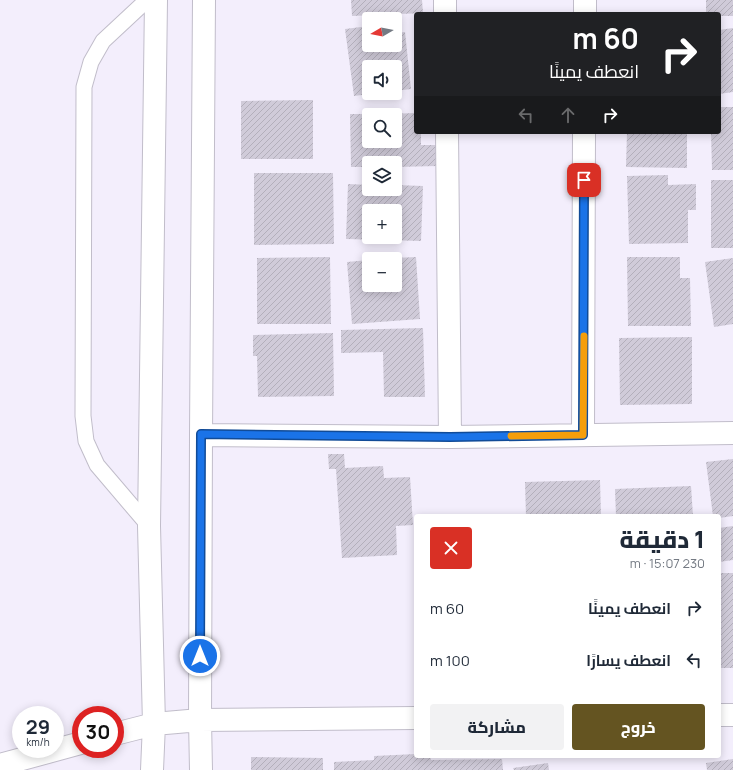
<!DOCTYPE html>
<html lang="ar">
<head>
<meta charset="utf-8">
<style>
  :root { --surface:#fff; --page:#f2f2f3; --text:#1f2937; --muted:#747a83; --accent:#645421 }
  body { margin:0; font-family:Manrope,Cairo,sans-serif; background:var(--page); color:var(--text); direction:rtl; height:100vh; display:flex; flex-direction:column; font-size:15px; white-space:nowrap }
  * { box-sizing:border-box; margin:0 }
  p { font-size:13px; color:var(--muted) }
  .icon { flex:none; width:22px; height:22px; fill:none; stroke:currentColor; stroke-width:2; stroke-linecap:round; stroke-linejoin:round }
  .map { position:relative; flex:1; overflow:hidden; direction:ltr }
  .sheet { position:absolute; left:414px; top:514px; width:307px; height:244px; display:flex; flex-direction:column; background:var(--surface); border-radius:4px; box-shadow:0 2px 10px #0003; direction:rtl }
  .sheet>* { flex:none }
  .banner { position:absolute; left:414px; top:12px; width:307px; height:122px; border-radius:4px; box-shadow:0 2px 10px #0003; direction:rtl; background:#202124; color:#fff; overflow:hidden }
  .needle { width:26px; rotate:260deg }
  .tools { position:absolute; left:362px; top:12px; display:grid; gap:8px }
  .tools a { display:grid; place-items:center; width:40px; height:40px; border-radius:4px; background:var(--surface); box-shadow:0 2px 10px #0003; font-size:20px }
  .speed { position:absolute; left:12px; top:706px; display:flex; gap:8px; font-size:20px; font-weight:700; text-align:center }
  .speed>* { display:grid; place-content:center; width:52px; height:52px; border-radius:50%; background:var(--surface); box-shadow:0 2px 10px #0003; line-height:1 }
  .speed small { font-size:10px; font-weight:400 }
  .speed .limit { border:6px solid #d22; background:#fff; color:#111 }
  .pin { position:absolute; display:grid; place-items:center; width:34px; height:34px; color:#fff; margin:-17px; border-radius:8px; box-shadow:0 2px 6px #0006 }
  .me { position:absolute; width:44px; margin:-22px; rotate:0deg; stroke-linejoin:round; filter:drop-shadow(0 0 3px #0008) }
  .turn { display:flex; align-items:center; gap:14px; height:84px; padding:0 16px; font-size:18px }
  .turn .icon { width:52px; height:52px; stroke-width:2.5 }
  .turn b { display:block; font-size:28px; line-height:34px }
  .lanes { display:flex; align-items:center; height:38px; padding:0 16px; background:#0003; justify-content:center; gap:20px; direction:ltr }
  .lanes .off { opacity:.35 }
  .round { display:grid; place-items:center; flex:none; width:42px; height:42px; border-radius:4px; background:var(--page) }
  .head { display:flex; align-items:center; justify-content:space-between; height:68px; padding:0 16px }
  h1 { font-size:24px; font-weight:800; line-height:30px }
  .primary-button { display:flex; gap:8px; margin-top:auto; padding:8px 16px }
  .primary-button a { flex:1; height:46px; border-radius:4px; background:var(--accent); color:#fff; font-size:16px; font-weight:800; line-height:46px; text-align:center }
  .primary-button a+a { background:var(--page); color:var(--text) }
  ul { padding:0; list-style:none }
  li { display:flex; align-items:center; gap:12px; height:52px; padding:0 16px }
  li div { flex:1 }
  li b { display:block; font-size:15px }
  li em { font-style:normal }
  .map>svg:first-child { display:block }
  .building { fill:url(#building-hatch); fill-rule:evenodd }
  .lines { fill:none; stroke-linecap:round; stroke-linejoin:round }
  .service-casing { stroke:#c1bdca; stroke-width:17 }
  .minor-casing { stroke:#c1bdca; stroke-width:24 }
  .service { stroke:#fff; stroke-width:15 }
  .minor { stroke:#fff; stroke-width:22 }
  .route-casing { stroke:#114b97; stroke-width:10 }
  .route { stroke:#1a73e8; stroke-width:7 }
  .slow { stroke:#f59e0b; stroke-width:7 }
</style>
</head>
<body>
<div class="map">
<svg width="733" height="770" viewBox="0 0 733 770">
  <defs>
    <pattern id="building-hatch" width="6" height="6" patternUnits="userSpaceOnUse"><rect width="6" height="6" fill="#d0cbd9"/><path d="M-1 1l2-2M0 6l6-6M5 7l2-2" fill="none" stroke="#b3afbb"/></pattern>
  </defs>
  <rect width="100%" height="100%" fill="#f3eefc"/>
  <!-- building -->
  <path class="building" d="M 351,0 L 422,0 L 423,13 L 352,16 Z
    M 706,0 L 733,0 L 733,16 L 719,16 L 719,14 L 706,14 Z
    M 369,26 L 369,45 L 395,45 L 395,33 L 405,32 L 411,89 L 395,91 L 395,67 L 369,67 L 369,94 L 354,96 L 345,29 Z
    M 733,28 L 733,92 L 719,94 L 719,30 Z
    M 313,100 L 313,159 L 241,159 L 241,101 Z
    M 719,107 L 733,107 L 733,170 L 712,170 L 711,132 L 719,132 Z
    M 416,113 L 416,132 L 421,132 L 421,145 L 438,145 L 438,166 L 395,167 L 395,163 L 369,163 L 369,167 L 351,167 L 350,114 L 369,114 L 369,141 L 395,141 L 395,115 L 387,115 L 387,114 Z
    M 627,132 L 687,132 L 687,168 L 626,167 Z
    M 254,173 L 333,173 L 334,244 L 254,245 Z
    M 668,175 L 668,185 L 696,184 L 696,210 L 688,210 L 688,243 L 629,244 L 627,176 Z
    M 711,180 L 733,180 L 733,248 L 711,248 Z
    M 348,184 L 369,185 L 369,189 L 395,189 L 395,185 L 423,186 L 421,241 L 346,239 ZM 369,211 L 395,211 L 395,237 L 369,237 Z
    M 330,257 L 331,324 L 257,324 L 257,258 Z
    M 416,257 L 420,319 L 352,324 L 347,262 L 369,260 L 369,285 L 395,285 L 395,258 Z
    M 627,257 L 680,257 L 680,278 L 690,278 L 691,326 L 628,326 Z
    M 733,258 L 733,324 L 714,327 L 705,262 Z
    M 423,328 L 425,397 L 384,397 L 383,352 L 341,353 L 341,330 Z
    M 333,333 L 334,396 L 258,397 L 257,356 L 253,356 L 253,335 Z
    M 692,337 L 692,404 L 620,405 L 619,338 Z
    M 328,454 L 344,454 L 345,468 L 383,466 L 384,478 L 410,477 L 413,525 L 396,526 L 397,555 L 342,558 L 336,469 L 329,469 Z
    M 733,459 L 733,516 L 719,518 L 719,516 L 713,516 L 706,462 Z
    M 600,480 L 601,516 L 526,516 L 525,482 Z
    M 691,486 L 693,516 L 616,516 L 615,489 Z
    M 733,526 L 733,560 L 719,562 L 719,528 Z
    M 719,573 L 733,573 L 733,668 L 719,668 Z
    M 416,754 L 416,756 L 430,756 L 431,760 L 502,759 L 503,770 L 334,770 L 334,762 L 374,760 L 374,756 Z
    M 251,757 L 323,758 L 323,770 L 251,770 Z
    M 733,759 L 733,770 L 707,770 L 706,763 Z
    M 548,763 L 549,770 L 514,770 L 513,768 Z"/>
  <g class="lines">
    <!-- service casing -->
    <g class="service-casing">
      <path id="service" d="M 147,0 L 103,41 L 91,62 L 84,87 L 83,416 L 86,441 L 97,465 L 149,526"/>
    </g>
    <!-- minor casing -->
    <g class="minor-casing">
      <path id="minor" d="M 445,0 L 445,14
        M 585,14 L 585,0
        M 447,132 L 450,437
        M 201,435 L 450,437 L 733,433
        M 583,435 L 584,132
        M 719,715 L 733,715
        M 115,734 L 154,724 L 200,720 L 416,718
        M 0,765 L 81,743
        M 152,770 L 154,724 L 149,526 L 156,0
        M 201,770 L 200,720 L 201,435 L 204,0"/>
    </g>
    <!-- service -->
    <use href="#service" class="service"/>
    <!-- minor -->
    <use href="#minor" class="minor"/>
  </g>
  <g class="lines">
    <!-- route casing -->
    <g class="route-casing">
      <path id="route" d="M 200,656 L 201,434 L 450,437 L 583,435 L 584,180"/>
    </g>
    <!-- route -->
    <use href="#route" class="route"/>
    <!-- slow -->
    <path class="slow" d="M 511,436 L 583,435 L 584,336"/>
  </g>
</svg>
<div class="tools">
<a><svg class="needle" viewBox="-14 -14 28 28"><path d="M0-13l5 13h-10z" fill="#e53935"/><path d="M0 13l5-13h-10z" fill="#747a83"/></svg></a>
<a><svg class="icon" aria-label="sound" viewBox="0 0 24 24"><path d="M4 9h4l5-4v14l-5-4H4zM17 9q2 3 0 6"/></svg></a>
<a><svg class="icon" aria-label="search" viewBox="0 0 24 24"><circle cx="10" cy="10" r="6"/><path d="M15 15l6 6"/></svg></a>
<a><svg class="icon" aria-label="layers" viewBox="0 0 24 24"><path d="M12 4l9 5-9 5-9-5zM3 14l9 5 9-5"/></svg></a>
<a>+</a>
<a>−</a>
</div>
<div class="speed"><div>29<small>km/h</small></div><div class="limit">30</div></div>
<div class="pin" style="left:584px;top:180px;background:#d93025"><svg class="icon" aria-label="arrive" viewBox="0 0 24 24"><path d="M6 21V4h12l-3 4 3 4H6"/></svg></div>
<svg class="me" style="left:200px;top:656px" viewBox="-20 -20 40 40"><circle r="17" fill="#1a73e8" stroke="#fff" stroke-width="3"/><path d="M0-11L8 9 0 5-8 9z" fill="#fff"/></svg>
<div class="banner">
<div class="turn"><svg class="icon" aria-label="right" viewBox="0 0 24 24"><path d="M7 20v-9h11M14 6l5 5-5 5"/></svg><div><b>60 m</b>انعطف يمينًا</div></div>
<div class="lanes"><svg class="icon off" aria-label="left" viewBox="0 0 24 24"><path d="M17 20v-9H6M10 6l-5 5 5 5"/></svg><svg class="icon off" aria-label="ahead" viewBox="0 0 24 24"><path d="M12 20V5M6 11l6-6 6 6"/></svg><svg class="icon" aria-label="right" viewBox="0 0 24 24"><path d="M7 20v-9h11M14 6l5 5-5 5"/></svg></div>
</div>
<section class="sheet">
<div class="head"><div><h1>1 دقيقة</h1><p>230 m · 15:07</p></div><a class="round" style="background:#d93025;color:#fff"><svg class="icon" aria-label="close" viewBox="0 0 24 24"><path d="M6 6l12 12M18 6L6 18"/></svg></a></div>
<ul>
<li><svg class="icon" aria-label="right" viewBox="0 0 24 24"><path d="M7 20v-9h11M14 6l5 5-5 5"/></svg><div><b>انعطف يمينًا</b></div><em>60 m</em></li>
<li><svg class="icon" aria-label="left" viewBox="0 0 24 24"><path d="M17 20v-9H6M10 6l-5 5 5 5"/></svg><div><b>انعطف يسارًا</b></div><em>100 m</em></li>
</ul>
<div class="primary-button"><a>خروج</a><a>مشاركة</a></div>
</section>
</div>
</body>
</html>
